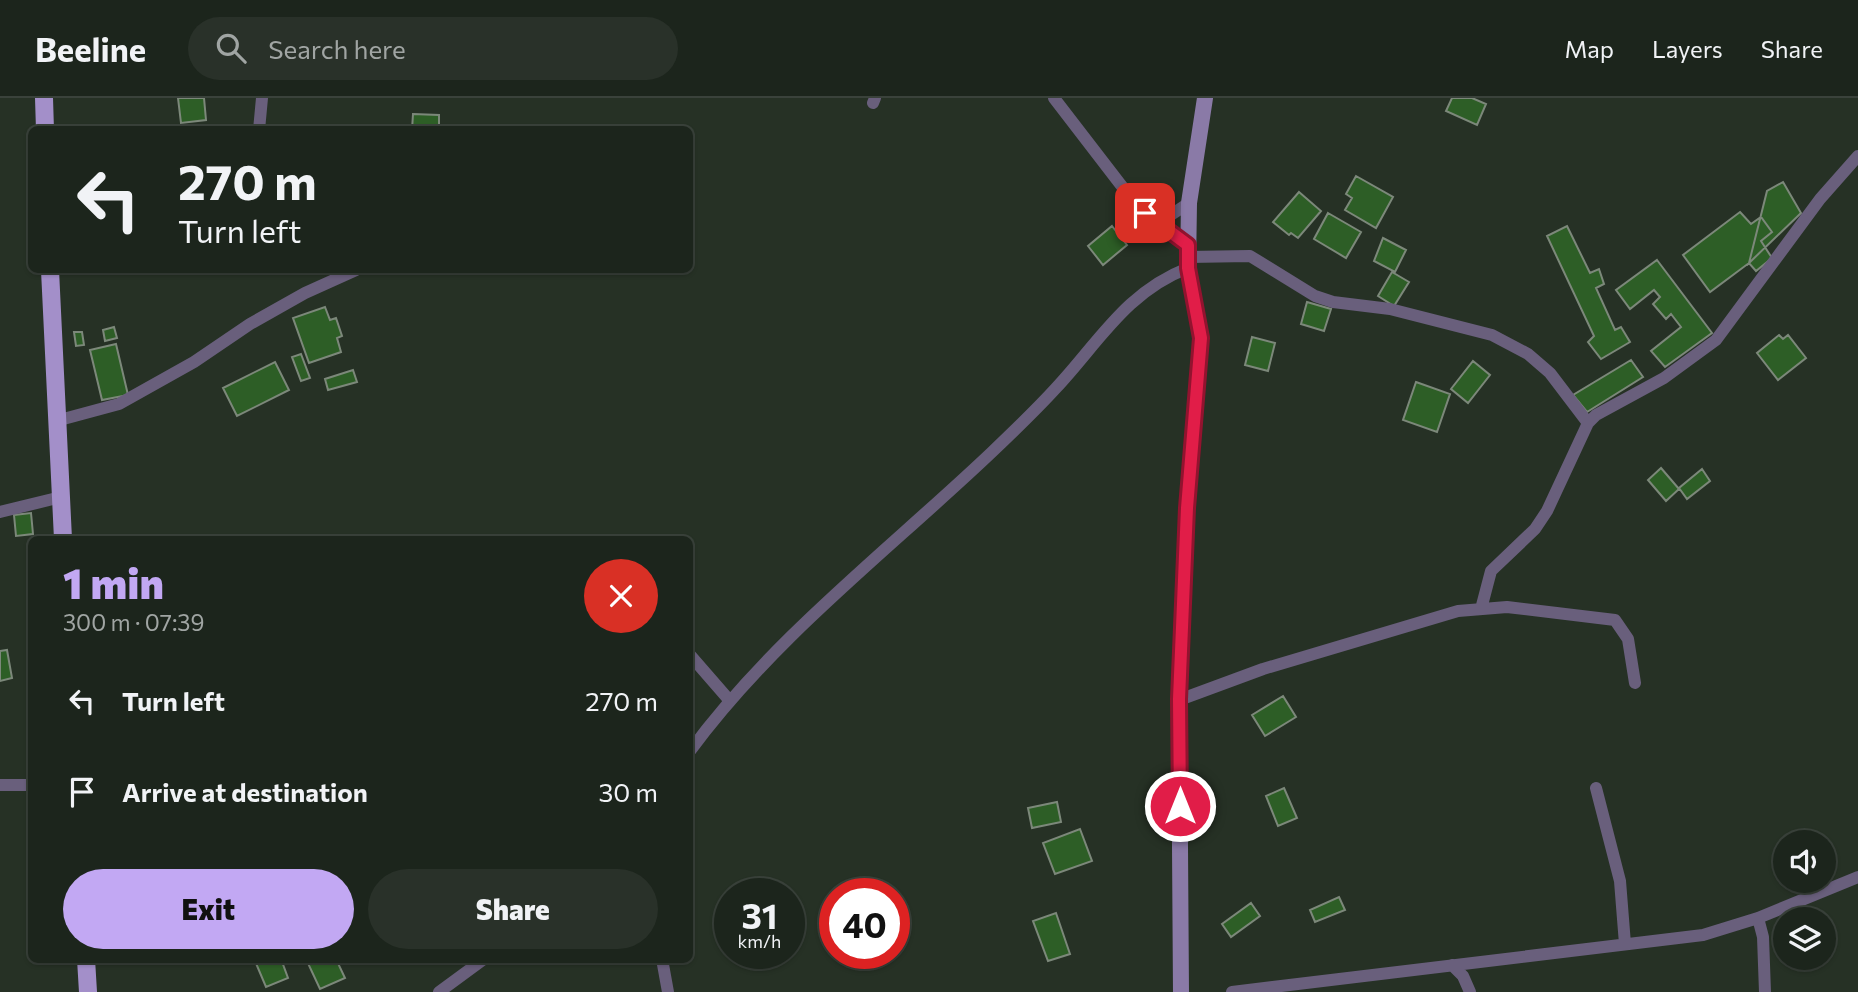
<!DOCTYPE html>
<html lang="en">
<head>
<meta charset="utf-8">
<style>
  :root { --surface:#1c251c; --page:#293129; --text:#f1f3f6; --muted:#a0a5a3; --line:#3a423b; --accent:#c2a8f3 }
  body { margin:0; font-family:Commissioner,sans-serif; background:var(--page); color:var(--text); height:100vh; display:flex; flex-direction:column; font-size:26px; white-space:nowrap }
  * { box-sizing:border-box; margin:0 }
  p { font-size:23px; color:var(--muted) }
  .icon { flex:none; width:38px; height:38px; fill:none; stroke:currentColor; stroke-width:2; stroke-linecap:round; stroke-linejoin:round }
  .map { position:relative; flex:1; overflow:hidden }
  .panel { position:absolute; left:28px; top:438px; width:665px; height:427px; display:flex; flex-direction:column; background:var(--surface); border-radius:10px; box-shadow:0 2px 5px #0004,0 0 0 2px var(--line) }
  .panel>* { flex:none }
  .top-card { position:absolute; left:28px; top:28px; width:665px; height:147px; border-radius:10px; box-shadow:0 2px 5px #0004,0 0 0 2px var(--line); background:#1c251c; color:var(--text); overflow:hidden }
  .controls { position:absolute; left:1773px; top:732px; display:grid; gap:14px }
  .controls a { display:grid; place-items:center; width:63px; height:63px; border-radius:50%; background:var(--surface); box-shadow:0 2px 5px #0004,0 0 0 2px var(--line); font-size:35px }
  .speed { position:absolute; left:714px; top:780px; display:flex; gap:14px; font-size:35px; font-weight:700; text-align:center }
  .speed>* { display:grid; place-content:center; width:91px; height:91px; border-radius:50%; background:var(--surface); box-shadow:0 2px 5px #0004,0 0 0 2px var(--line); line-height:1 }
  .speed small { font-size:18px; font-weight:400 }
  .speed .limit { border:10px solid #d22; background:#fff; color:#111 }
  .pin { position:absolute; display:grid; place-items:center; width:60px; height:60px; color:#fff; margin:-30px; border-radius:14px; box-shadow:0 4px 10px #0006 }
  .me { position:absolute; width:77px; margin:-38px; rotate:0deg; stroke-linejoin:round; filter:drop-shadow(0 0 5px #0008) }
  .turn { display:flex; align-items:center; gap:24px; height:147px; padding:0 35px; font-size:32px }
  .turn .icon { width:91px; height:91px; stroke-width:2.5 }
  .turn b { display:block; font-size:49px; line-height:60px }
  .round { display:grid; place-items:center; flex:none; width:74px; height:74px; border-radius:37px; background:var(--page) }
  .headline { display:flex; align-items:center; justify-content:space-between; height:119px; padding:0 35px }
  h1 { font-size:42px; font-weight:800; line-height:52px; color:var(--accent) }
  .button { display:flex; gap:14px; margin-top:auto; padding:14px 35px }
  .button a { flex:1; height:80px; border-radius:42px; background:var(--accent); color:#111; font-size:28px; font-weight:800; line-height:80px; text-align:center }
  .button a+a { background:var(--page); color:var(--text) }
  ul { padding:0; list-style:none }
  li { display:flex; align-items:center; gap:21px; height:91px; padding:0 35px }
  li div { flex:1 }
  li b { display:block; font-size:26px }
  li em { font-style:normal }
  header { display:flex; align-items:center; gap:42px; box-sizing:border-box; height:98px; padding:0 35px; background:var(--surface); border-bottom:2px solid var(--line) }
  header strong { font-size:33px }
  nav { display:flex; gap:38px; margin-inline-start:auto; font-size:24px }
  .search { width:490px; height:63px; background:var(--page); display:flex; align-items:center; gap:18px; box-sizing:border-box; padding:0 24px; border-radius:38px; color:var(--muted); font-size:26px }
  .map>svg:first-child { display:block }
  .building { fill:#2d5e26; stroke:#7c887a; stroke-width:2 }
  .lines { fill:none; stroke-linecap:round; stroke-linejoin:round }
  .street { stroke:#695f7c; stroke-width:12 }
  .secondary { stroke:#8a7aa7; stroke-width:16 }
  .primary { stroke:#a38fc9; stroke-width:18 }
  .route-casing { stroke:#92132f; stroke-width:18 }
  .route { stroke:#e11d48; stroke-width:12 }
</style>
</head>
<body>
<header>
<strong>Beeline</strong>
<div class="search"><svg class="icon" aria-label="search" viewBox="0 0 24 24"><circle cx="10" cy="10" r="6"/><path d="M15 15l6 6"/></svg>Search here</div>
<nav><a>Map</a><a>Layers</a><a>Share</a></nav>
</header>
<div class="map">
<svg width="1858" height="894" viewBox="0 0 1858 894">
  <rect width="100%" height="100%" fill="#263125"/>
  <!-- building -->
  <path class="building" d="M 178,0 L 204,0 L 206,22 L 181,25 Z
    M 1452,0 L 1472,0 L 1486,6 L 1477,27 L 1446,13 Z
    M 413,16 L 439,17 L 439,32 L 412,32 Z
    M 1356,78 L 1393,99 L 1376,130 L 1345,112 L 1352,100 L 1346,96 Z
    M 1783,84 L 1801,115 L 1749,165 L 1767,93 Z
    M 1299,94 L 1321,113 L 1298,140 L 1291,135 L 1289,137 L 1273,124 Z
    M 1740,114 L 1751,126 L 1761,119 L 1772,134 L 1761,143 L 1772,160 L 1756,173 L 1749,165 L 1710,194 L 1683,157 Z
    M 1328,115 L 1361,134 L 1346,160 L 1314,141 Z
    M 1112,128 L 1127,147 L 1103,167 L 1088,148 Z
    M 1567,128 L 1590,175 L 1599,171 L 1604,186 L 1596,190 L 1615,232 L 1621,229 L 1630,244 L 1601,261 L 1588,244 L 1594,238 L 1547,138 Z
    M 1383,140 L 1406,152 L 1395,174 L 1374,163 Z
    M 1657,162 L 1712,235 L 1665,269 L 1651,253 L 1681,229 L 1671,216 L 1666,221 L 1653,206 L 1660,199 L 1654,192 L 1630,211 L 1616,192 Z
    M 1392,174 L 1409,184 L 1394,208 L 1378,198 Z
    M 1307,204 L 1331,211 L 1324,233 L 1301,226 Z
    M 325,209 L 330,222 L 336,220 L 342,238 L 337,240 L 341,254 L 309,265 L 293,220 Z
    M 114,229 L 117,240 L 105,243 L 103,232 Z
    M 74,234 L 82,234 L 84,247 L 76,248 Z
    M 1779,237 L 1783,241 L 1788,237 L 1806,260 L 1778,282 L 1757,255 Z
    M 1252,239 L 1275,245 L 1268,273 L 1245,267 Z
    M 116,246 L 128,297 L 102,302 L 90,252 Z
    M 301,256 L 310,280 L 301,283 L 292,259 Z
    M 1631,262 L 1643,279 L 1587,314 L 1573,297 Z
    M 1473,263 L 1490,277 L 1468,305 L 1451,291 Z
    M 275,264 L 289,292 L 237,318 L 223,290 Z
    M 353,272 L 357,284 L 328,292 L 325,281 Z
    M 1416,284 L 1450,296 L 1437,334 L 1403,322 Z
    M 1661,370 L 1679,391 L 1666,403 L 1648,382 Z
    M 1702,371 L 1710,383 L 1687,401 L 1679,390 Z
    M 31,415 L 33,436 L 16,438 L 14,417 Z
    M 7,552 L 12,580 L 0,583 L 0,553 Z
    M 1283,598 L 1296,619 L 1265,638 L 1252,617 Z
    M 1284,690 L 1297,720 L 1278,728 L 1266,698 Z
    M 1057,704 L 1061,724 L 1032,730 L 1028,710 Z
    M 1080,731 L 1092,763 L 1055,776 L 1043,745 Z
    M 1339,799 L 1345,812 L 1315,824 L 1310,812 Z
    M 1251,805 L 1260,818 L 1231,839 L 1222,826 Z
    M 1056,815 L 1070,856 L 1048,863 L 1033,823 Z
    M 261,861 L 281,861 L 288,880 L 266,889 L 255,863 Z
    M 306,861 L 336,861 L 345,880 L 320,891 Z"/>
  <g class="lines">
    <!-- street -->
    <path class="street" d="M 1054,0 L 1134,104 L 1157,126 L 1188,147
      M 873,5 L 875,0
      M 259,32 L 262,0
      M 1157,126 L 1189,105
      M 1188,159 L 1250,158 L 1315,198 L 1333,204 L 1390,211 L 1492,237 L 1528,256 L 1550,275 L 1588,325
      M 56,323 L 119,306 L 194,264 L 250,226 L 305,195 L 356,172
      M 0,414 L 61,399
      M 1481,511 L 1491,473 L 1535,431 L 1547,413 L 1588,325 L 1596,317 L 1664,280 L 1716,242 L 1820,101 L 1858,58
      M 690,557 L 730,603
      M 1179,602 L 1263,571 L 1458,513 L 1507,509 L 1615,522 L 1628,541 L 1635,585
      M 690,653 C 774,539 890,451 992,354 C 1014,333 1036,312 1056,290 C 1099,244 1126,194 1188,170
      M 0,687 L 32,687
      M 1596,690 L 1620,783 L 1625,846
      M 1758,820 L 1763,839 L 1765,894
      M 662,861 L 668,894
      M 1452,867 L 1463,878 L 1470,894
      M 439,894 L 484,861
      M 1232,894 L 1703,837 L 1758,820 L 1858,779"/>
    <!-- secondary -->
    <path class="secondary" d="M 1181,894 L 1179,602 L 1187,410 L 1201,240 L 1188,170 L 1189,105 L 1205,0"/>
    <!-- primary -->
    <path class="primary" d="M 44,0 L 45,32
      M 50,172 L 63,441
      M 86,861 L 88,894"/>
  </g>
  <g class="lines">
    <!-- route casing -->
    <g class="route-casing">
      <path id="route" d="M 1145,115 L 1188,147 L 1188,170 L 1201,240 L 1187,410 L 1179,601 L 1180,708"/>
    </g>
    <!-- route -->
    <use href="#route" class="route"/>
  </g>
</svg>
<div class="controls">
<a><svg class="icon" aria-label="sound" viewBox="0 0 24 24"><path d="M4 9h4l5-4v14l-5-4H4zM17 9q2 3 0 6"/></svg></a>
<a><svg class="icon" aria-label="layers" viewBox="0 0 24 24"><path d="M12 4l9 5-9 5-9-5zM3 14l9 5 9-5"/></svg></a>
</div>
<div class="speed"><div>31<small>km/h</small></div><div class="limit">40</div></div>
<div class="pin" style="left:1145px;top:115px;background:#d93025"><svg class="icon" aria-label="arrive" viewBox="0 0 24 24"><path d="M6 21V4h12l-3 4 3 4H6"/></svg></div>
<svg class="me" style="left:1180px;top:708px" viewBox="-20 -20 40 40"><circle r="17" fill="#e11d48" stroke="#fff" stroke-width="3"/><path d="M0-11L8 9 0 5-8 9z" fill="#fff"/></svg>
<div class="top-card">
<div class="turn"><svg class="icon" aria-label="left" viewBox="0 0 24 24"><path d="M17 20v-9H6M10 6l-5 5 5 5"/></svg><div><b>270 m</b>Turn left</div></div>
</div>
<section class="panel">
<div class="headline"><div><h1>1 min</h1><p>300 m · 07:39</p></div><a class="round" style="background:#d93025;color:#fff"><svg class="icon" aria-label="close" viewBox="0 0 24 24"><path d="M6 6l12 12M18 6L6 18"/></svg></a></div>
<ul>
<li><svg class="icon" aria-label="left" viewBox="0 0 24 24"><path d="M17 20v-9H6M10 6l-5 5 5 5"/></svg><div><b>Turn left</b></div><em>270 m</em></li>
<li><svg class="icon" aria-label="arrive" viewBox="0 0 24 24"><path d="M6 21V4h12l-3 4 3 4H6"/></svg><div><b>Arrive at destination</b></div><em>30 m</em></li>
</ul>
<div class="button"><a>Exit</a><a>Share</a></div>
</section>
</div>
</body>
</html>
